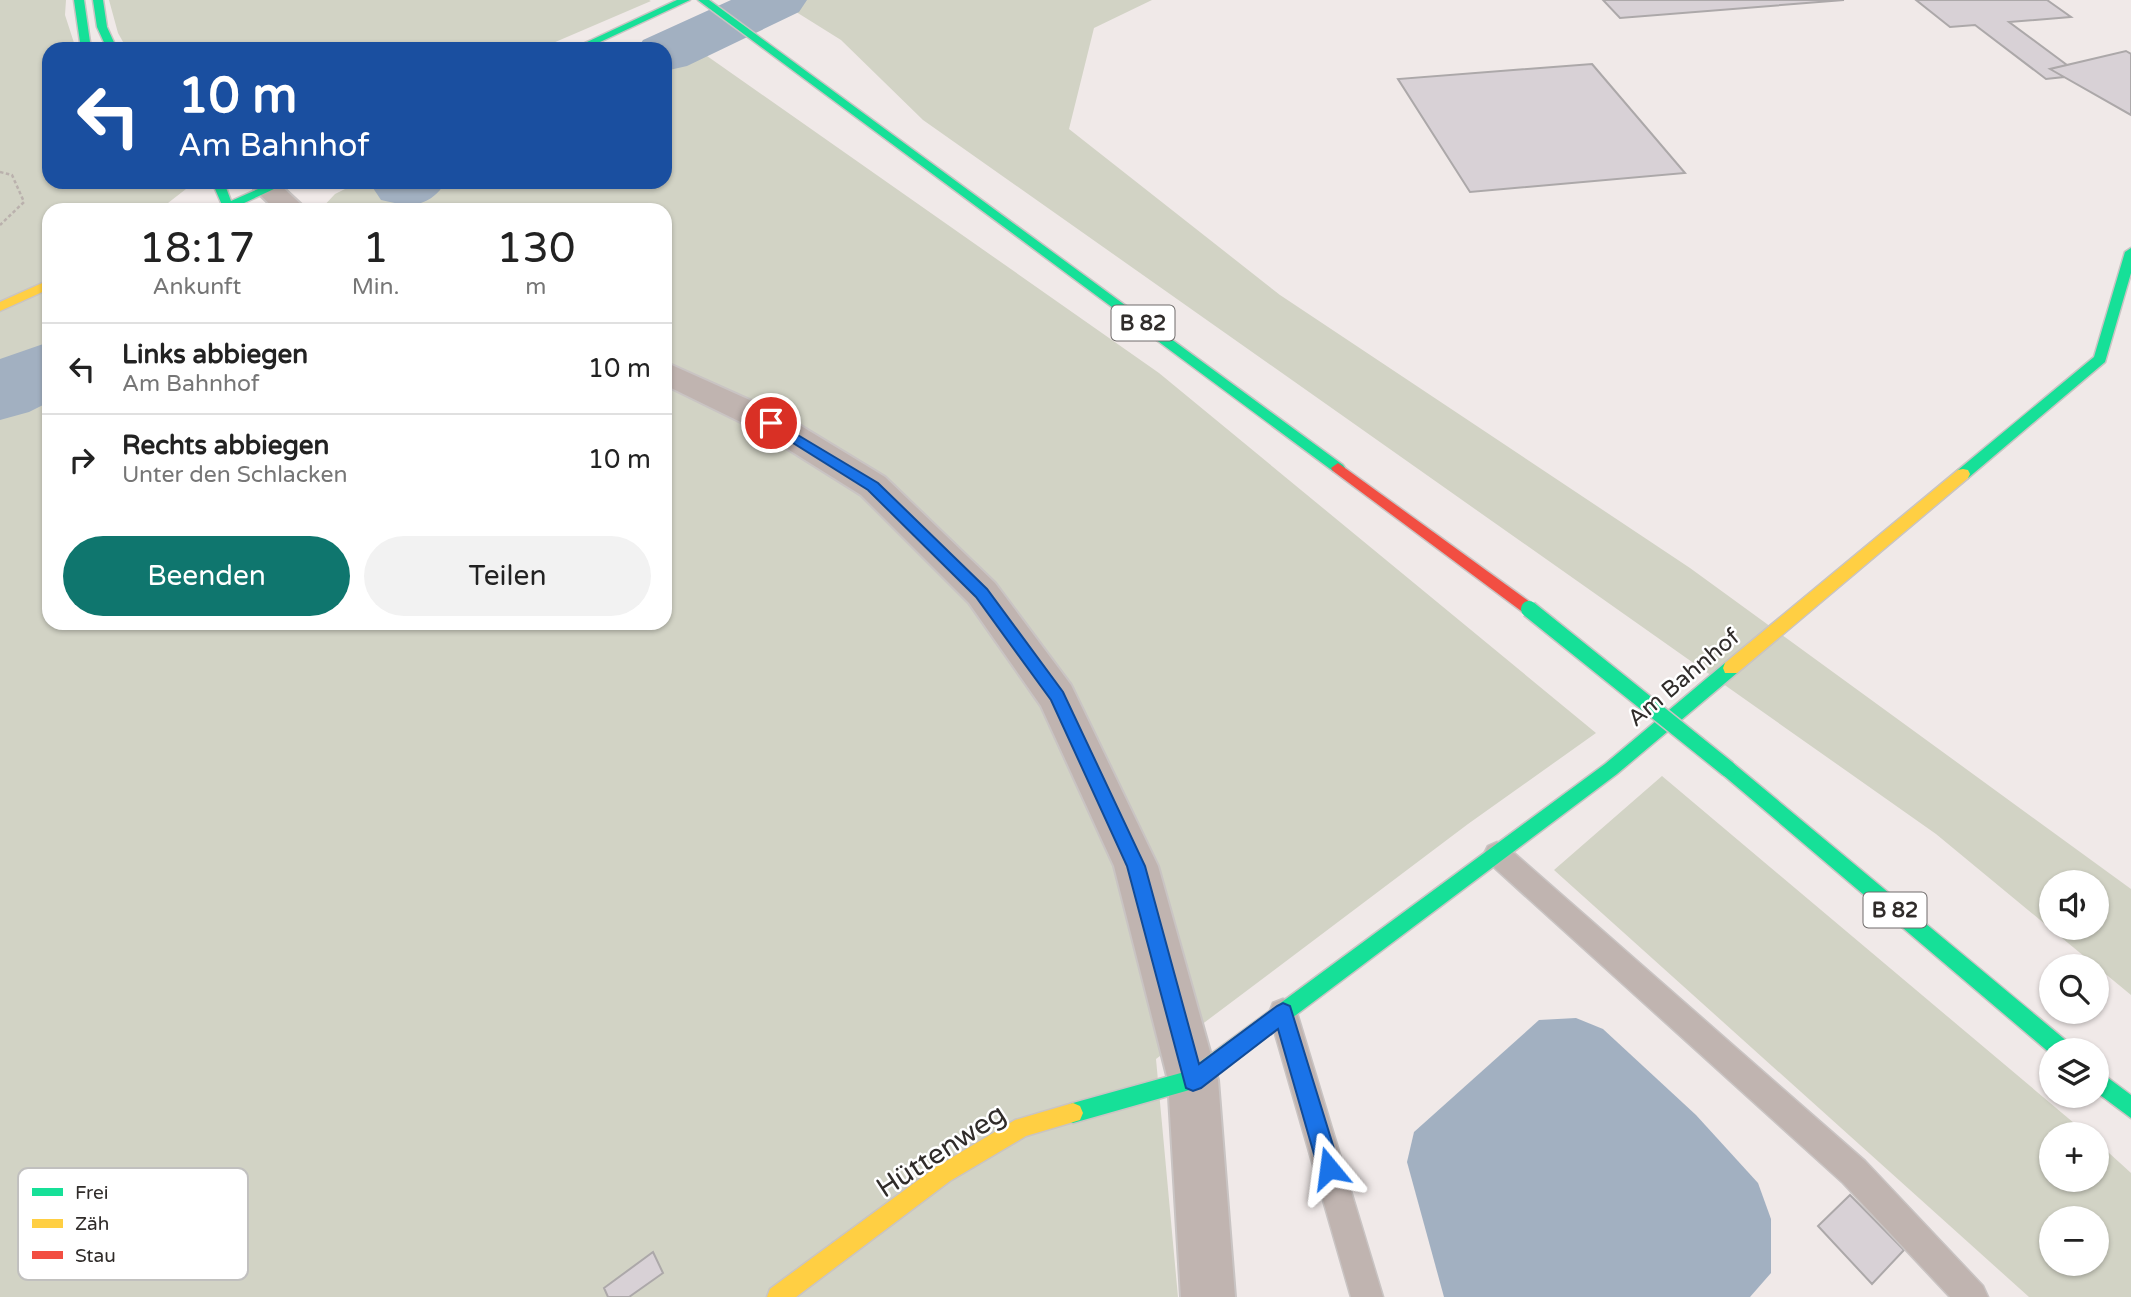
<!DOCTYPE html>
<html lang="de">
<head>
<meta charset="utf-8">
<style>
  :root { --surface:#fff; --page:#f2f2f2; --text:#222; --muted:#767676; --line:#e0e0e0; --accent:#0f766e }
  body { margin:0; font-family:"Varela Round",sans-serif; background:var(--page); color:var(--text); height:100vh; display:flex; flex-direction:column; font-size:26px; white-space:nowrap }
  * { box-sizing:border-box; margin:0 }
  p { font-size:23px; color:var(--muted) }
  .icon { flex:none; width:38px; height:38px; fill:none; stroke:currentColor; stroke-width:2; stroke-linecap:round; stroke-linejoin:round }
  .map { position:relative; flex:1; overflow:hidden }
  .side { position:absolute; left:42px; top:203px; width:630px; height:427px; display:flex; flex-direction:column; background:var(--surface); border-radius:21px; box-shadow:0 2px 5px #0004 }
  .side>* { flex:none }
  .hud { position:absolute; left:42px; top:42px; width:630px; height:147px; border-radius:21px; box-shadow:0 2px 5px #0004; background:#1a4fa0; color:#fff; overflow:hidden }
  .fabs { position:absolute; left:2039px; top:870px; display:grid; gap:14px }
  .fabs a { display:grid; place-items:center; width:70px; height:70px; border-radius:50%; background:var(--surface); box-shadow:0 2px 5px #0004; font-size:35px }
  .pin { position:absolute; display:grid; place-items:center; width:60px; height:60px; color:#fff; margin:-30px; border:4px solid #fff; border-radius:50%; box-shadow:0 2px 7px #0007 }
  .me { position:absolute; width:77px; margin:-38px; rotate:344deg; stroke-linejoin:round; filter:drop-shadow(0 0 5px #0008) }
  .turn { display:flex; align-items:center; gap:24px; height:147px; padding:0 21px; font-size:32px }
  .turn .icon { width:91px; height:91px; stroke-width:2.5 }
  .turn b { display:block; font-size:49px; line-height:60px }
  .eta { display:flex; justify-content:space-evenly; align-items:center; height:119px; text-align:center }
  .eta b { font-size:42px; font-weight:600; line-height:49px }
  .button { display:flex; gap:14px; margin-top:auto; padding:14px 21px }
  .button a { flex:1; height:80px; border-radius:42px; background:var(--accent); color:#fff; font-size:28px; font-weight:600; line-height:80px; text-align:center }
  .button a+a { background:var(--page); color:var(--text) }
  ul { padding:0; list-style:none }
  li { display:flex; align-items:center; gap:21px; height:91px; padding:0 21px; border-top:2px solid var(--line) }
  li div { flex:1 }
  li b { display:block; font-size:26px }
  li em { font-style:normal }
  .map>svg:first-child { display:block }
  .green { fill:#d2d3c5; fill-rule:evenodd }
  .water { fill:#a2b0c1 }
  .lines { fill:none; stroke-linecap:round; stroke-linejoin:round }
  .river { fill:#a2b0c1; fill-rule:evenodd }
  .building { fill:#d8d1d6; stroke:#aca8a9; stroke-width:2 }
  .lane-casing { stroke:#c9c4c3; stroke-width:3 }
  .street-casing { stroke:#c9c4c3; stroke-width:4 }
  .fast-casing { stroke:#c9c4c3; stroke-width:3 }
  .slow-casing { stroke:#c9c4c3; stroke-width:3 }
  .jam-casing { stroke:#c9c4c3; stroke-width:3 }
  .path { stroke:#bab1ad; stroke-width:2.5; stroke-dasharray:3.5 2.5; stroke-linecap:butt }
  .lane { fill:#c0b4b0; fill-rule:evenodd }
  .street { fill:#c0b4b0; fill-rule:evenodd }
  .fast { fill:#16e098; fill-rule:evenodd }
  .slow { fill:#ffcf43; fill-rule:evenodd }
  .jam { fill:#f24e42; fill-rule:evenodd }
  .fast-bridge-casing { stroke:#c9c4c3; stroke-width:19; stroke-linecap:butt }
  .fast-bridge { stroke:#16e098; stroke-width:16 }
  .route { fill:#1a73e8; stroke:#114b97; stroke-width:2 }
  .labels { text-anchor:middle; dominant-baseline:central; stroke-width:5; stroke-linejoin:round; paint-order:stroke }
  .shield { fill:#fff; stroke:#6e6b6a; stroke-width:2 }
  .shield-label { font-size:21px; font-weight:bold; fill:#302c2a }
  .street-label { font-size:23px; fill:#302c2a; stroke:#fff }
  .near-street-label { font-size:28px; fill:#302c2a; stroke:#fff }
  .key { fill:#fff; stroke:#c1c0bf; stroke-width:2 }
  .key-label { font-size:19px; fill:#302c2a }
</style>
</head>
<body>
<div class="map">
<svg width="2131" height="1297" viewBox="0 0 2131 1297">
  <rect width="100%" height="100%" fill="#f0e9e8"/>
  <!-- green -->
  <path class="green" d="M 0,0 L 66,0 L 65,15 L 76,49 L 49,49 L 49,182 L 189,182 L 186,189 L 159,210 L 49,210 L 49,623 L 665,623 L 665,210 L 320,210 L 335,194 L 359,182 L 665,182 L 665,49 L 631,49 L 670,30 L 1159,373 L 1596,733 L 1468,824 L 1156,1059 L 1178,1297 L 0,1297 Z
    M 109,0 L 649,0 L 651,1 L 539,49 L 127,49 L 118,33 Z
    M 777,0 L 1152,0 L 1094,28 L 1069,129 L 1280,295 L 1690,568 L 2131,889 L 2131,995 L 1936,834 L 923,120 L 841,40 ZM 2051,882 L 2096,882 L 2096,928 L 2051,928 Z
    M 1662,776 L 2087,1134 L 2051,1134 L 2051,1180 L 2096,1180 L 2097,1142 L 2131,1173 L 2131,1297 L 2029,1297 L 1554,870 ZM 2096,1218 L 2096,1264 L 2051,1264 L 2051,1218 Z"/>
  <!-- water -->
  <path class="water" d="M 1576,1018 L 1603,1029 L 1696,1115 L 1758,1183 L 1771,1219 L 1771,1273 L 1750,1297 L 1444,1297 L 1407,1162 L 1414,1132 L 1539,1020 Z"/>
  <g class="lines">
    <!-- river -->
    <path class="river" d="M 731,0 L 807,0 L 799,12 L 687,66 L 665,71 L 665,49 L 637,49 L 643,40 Z
      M 373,182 L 446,182 C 428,209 410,207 381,200 L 371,185 Z
      M 49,342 L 49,402 L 29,412 L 0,420 L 0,359 Z"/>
  </g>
  <!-- building -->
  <path class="building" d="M 1603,0 L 1844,0 L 1620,18 Z
    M 1916,0 L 2047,0 L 2071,17 L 2009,22 L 2067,65 L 2050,69 L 2064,77 L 2046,79 L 1975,25 L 1950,27 Z
    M 2126,51 L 2131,54 L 2131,115 L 2050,69 Z
    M 1592,64 L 1685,173 L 1470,192 L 1398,79 Z
    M 1850,1195 L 1904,1250 L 1872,1284 L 1818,1226 Z
    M 653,1252 L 663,1273 L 629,1297 L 608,1297 L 604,1288 Z"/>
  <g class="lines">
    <!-- lane casing -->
    <g class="lane-casing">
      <path id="lane" d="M 1497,842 L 1506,846 L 1865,1161 L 1983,1286 L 1988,1297 L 1950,1297 L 1843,1183 L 1488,862 L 1484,854 L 1488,846 Z
        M 1283,999 L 1293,1003 L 1297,1013 L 1383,1297 L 1351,1297 L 1269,1013 L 1273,1003 Z"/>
    </g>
    <!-- street casing -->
    <g class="street-casing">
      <path id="street" d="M 273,182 L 278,183 L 307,210 L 276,210 L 254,189 L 258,183 Z
        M 665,362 L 783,415 L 885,477 L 995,583 L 1071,685 L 1158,866 L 1218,1080 L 1235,1297 L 1181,1297 L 1168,1080 L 1114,866 L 1041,706 L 969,603 L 861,495 L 759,431 L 665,385 Z"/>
    </g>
    <!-- fast casing -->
    <g class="fast-casing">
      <path id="fast" d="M 74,0 L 84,0 L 90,42 L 95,49 L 85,49 L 80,42 Z
        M 93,0 L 103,0 L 107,27 L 117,49 L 107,49 L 97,27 Z
        M 677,0 L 690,0 L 585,49 L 572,49 Z
        M 698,0 L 709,0 L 1343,465 L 1345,468 L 1343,471 L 1333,471 Z
        M 212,182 L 224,182 L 231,201 L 274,182 L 289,182 L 229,210 L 214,210 L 222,205 Z
        M 2131,248 L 2131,273 L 2105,362 L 1968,478 L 1958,478 L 1956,474 L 1958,470 L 2094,357 L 2125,252 Z
        M 1731,662 L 1737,663 L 1739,668 L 1737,673 L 1617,774 L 1200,1087 L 1073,1123 L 1066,1120 L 1063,1113 L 1066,1106 L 1073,1103 L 1188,1071 L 1605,764 L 1725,663 Z
        M 1728,762 L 1734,764 L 2069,1043 L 2072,1050 L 2051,1050 L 2051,1054 L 1722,774 L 1720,769 L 1722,764 Z
        M 2096,1069 L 2131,1095 L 2131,1118 L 2096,1092 Z"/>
    </g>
    <!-- slow casing -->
    <g class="slow-casing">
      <path id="slow" d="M 49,280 L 49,289 L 0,311 L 0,302 Z
        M 1963,469 L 1968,470 L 1970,474 L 1968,478 L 1737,673 L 1725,673 L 1723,668 L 1725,663 L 1958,470 Z
        M 1073,1103 L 1080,1106 L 1083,1113 L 1080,1120 L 1026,1136 L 950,1181 L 796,1297 L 767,1297 L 770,1289 L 936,1167 L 1015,1120 Z"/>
    </g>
    <!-- jam casing -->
    <g class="jam-casing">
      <path id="jam" d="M 1338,463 L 1534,605 L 1537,609 L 1534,613 L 1524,613 L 1333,471 L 1331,468 Z"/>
    </g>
    <!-- path -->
    <path class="path" d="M 0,172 L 12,175 L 24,202 L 0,225"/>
    <!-- lane -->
    <use href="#lane" class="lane"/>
    <!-- street -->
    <use href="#street" class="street"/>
    <!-- fast -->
    <use href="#fast" class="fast"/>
    <!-- slow -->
    <use href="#slow" class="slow"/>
    <!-- jam -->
    <use href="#jam" class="jam"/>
    <!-- fast-bridge casing -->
    <g class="fast-bridge-casing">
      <path id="fast-bridge" d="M 1529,609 L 1728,769"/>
    </g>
    <!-- fast-bridge -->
    <use href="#fast-bridge" class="fast-bridge"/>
  </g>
  <!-- route -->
  <path class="route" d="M 771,419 L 878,483 L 987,589 L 1063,692 L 1145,866 L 1199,1064 L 1277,1006 L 1283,1003 L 1290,1006 L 1340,1168 L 1336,1175 L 1329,1178 L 1321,1175 L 1318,1168 L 1278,1029 L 1201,1088 L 1193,1091 L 1186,1088 L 1127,866 L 1051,700 L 976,597 L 868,490 L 766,426 L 764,423 Z"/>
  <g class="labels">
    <!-- shield labels -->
    <g class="shield">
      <rect x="1111.5" y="305.5" width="63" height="35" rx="5"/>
      <rect x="1863.5" y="892.5" width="63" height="35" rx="5"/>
    </g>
    <g class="shield-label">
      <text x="1143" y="323">B 82</text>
      <text x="1895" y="910">B 82</text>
    </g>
    <!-- street labels -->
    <g class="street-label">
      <text transform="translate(1684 678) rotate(-40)">Am Bahnhof</text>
    </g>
    <!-- near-street labels -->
    <g class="near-street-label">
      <text transform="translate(941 1151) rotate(-33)">Hüttenweg</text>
    </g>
  </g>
  <!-- legend -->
  <rect x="18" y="1168" width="230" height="112" rx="10" class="key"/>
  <rect x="32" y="1188" width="31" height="8" fill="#16e098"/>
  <rect x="32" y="1219" width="31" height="9" fill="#ffcf43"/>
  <rect x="32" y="1251" width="31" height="8" fill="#f24e42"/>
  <g class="key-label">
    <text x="75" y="1199">Frei</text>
    <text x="75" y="1230">Zäh</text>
    <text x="75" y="1262">Stau</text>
  </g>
</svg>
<div class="fabs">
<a><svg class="icon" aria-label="sound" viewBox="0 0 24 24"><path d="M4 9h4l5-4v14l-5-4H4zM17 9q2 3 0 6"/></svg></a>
<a><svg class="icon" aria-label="search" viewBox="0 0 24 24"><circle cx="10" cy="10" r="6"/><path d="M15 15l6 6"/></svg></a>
<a><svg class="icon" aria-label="layers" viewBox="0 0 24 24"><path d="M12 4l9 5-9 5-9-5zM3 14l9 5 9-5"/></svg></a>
<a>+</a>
<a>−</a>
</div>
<div class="pin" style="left:771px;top:423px;background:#d93025"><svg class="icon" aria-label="arrive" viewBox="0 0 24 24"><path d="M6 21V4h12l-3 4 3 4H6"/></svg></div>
<svg class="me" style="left:1329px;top:1168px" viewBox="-20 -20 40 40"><path d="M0-17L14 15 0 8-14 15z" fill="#1a73e8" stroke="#fff" stroke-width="4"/></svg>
<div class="hud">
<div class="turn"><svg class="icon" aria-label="left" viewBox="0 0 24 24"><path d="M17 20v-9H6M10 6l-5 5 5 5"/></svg><div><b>10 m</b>Am Bahnhof</div></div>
</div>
<section class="side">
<div class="eta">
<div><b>18:17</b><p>Ankunft</p></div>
<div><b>1</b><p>Min.</p></div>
<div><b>130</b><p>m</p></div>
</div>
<ul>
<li><svg class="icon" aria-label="left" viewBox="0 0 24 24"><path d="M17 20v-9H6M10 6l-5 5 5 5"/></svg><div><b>Links abbiegen</b><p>Am Bahnhof</p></div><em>10 m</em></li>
<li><svg class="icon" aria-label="right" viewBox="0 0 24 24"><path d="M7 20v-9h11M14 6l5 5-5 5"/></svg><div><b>Rechts abbiegen</b><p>Unter den Schlacken</p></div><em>10 m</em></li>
</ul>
<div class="button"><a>Beenden</a><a>Teilen</a></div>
</section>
</div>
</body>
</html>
